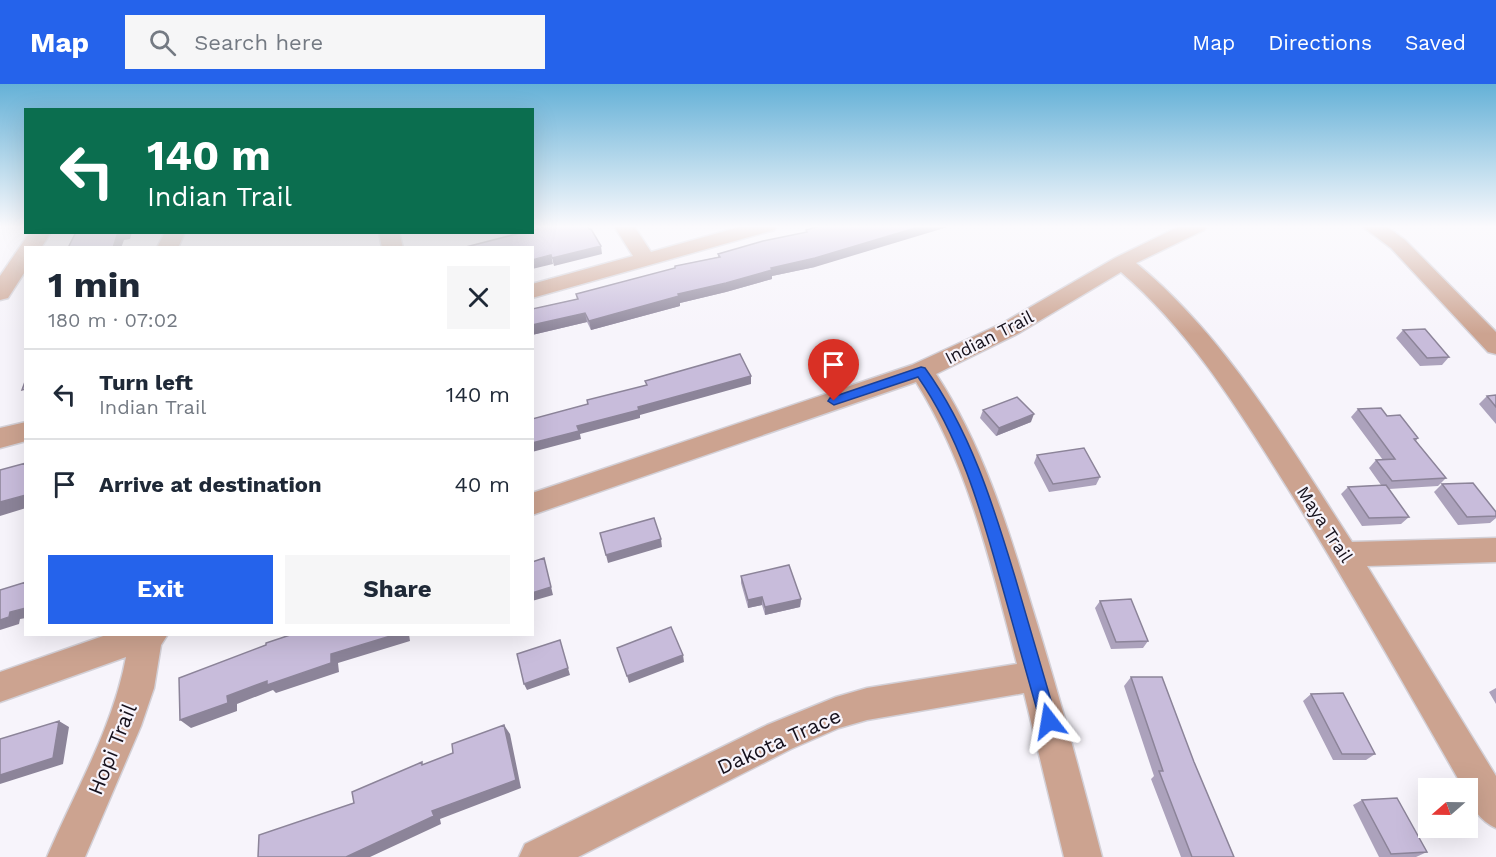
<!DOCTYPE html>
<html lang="en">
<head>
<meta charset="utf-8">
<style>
  :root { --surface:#fff; --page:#f6f6f7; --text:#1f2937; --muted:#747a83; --line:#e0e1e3; --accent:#2563eb }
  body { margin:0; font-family:"Work Sans",sans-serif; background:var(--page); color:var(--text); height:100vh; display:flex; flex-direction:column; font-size:22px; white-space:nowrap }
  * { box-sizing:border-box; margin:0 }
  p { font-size:20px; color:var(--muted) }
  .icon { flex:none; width:33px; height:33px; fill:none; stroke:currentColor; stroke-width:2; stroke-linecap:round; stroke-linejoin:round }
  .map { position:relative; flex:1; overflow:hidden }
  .details { position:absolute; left:24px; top:162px; width:510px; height:390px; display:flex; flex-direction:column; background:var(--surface); border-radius:0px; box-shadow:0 6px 24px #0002 }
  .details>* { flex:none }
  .hud { position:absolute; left:24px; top:24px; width:510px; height:126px; border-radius:0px; box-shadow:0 6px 24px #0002; background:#0b6e4f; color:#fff; overflow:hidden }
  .needle { width:39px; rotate:250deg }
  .controls { position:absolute; left:1418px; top:694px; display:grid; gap:12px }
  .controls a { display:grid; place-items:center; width:60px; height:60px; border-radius:0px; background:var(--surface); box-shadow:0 6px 24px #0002; font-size:30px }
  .pin { position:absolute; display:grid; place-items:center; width:51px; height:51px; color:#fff; margin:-62px -26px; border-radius:50% 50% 50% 0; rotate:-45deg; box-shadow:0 0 6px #0007 }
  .pin .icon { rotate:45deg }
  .me { position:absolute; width:66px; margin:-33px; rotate:346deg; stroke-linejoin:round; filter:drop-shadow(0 0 4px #0008) }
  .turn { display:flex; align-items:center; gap:21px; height:126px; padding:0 24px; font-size:27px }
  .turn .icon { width:78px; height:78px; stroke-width:2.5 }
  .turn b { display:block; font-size:42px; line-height:51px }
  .round { display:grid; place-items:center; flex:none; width:63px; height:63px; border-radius:0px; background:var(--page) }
  .headline { display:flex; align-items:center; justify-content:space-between; height:102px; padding:0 24px }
  h1 { font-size:36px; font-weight:700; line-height:45px }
  .button { display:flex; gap:12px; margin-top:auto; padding:12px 24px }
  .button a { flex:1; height:69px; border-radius:0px; background:var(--accent); color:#fff; font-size:24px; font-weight:700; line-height:69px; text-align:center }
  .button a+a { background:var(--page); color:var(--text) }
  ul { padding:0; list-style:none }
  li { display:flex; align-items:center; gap:18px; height:90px; padding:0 24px; border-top:2px solid var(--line) }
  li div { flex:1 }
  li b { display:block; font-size:22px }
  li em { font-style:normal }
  header { display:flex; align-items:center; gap:36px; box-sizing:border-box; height:84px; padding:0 30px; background:var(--accent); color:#fff }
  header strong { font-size:28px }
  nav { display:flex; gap:33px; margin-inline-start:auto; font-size:21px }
  .search { width:420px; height:54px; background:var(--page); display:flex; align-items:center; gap:15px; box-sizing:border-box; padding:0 21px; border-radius:0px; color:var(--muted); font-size:22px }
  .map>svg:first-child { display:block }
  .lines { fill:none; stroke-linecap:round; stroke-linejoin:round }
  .minor-casing { stroke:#d3d0d7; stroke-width:3 }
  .minor { fill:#cca390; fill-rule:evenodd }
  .wall { fill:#aca2bc }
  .shaded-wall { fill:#8c8499 }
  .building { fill:#c8bcdb; stroke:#8c8499; stroke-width:1.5 }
  .route { fill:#2563eb; stroke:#184099; stroke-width:1.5 }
  .labels { text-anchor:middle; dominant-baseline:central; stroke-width:4.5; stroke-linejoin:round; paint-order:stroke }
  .street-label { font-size:18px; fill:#16111c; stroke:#f7f4fb }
  .near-street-label { font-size:21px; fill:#16111c; stroke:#f7f4fb }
</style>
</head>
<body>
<header>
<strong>Map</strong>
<div class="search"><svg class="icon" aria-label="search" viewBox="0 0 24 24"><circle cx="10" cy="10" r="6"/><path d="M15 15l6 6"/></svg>Search here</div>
<nav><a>Map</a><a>Directions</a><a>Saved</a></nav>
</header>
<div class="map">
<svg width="1496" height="773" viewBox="0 0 1496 773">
  <rect width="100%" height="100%" fill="#f7f4fb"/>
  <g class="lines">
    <!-- minor casing -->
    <g class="minor-casing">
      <path id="minor" d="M 614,142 L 634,142 L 651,168 L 743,142 L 777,142 L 774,146 L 532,214 L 532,200 L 633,172 Z
        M 1180,142 L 1207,142 L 1204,146 L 1136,179 C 1227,254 1288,360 1352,458 L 1496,454 L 1496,478 L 1367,482 L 1496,692 L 1496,744 C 1482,738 1467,721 1467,705 L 1464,705 C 1406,604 1349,502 1287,403 C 1238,325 1191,248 1121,188 L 1019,249 L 936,290 C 982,360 1007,440 1031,520 C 1057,603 1080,688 1102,773 L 1064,773 L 1024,609 L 867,636 L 839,644 L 791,665 L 578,773 L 519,773 L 525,760 L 767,641 L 836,613 L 867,604 L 1017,580 C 992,484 969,382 916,298 L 532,431 L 532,409 L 912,281 L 1003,239 L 1115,174 Z
        M 1362,142 L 1386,142 L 1405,156 L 1496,248 L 1496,270 L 1488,268 L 1391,164 Z
        M 30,148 L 51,148 L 41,164 L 26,164 L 26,186 L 8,214 L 0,216 L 0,192 Z
        M 165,148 L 185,148 L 178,164 L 157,164 Z
        M 379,148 L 399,148 L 403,164 L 382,164 Z
        M 26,338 L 26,357 L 0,364 L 0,344 Z
        M 109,550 L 168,550 L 161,561 L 154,604 L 141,642 L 85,773 L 47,773 C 75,707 113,644 126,573 L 0,618 L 0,588 Z"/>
    </g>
    <!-- minor -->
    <use href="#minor" class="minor"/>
  </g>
  <!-- wall -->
  <path class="wall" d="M 820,142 L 815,183 L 772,192 L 772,195 L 726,208 L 680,219 L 680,222 L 591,246 L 587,238 L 532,251 L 532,225 L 577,215 L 576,210 L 675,184 L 675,182 L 718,173 L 718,170 L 806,148 L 806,146 Z
    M 1403,246 L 1449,273 L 1442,281 L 1420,282 L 1396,254 Z
    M 1496,311 L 1496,340 L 1479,320 L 1487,312 Z
    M 1358,325 L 1387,332 L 1418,354 L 1416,357 L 1446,394 L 1438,402 L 1389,405 L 1409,433 L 1401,440 L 1362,442 L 1341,410 L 1348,403 L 1381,401 L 1369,384 L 1376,376 L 1383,376 L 1351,333 Z
    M 983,326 L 1031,338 L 996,352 L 980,334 Z
    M 1037,371 L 1100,393 L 1096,401 L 1049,408 L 1034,379 Z
    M 1442,400 L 1496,428 L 1496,434 L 1490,439 L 1458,441 L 1434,408 Z
    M 741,492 L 801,515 L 800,523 L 765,531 L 762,521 L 748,524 L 741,499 Z
    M 1100,517 L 1148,557 L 1143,564 L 1111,565 L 1095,524 Z
    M 1131,593 L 1194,678 L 1234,773 L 1181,773 L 1151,695 L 1154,692 L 1124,602 Z
    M 1496,604 L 1496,620 L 1489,608 Z
    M 1311,610 L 1375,670 L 1366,676 L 1333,676 L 1303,617 Z
    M 1362,716 L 1427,768 L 1416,773 L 1379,773 L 1353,721 Z"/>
  <!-- shaded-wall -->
  <path class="shaded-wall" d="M 922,142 L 951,142 L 815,183 L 772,192 L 772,195 L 726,208 L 680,219 L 680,222 L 591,246 L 589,237 L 678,210 L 771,184 Z
    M 118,148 L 132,148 L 130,155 L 124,156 L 121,164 L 113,164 Z
    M 601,162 L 602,170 L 554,182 L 552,174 Z
    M 551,171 L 553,180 L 532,185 L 532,176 Z
    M 585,229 L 587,238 L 532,251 L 532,241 Z
    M 751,292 L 751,300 L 640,331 L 640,334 L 580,350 L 581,355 L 532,368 L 532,359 L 577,342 L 638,323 Z
    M 1034,330 L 1031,338 L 996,352 L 999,344 Z
    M 26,411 L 26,424 L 0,432 L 0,418 Z
    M 661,455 L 662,463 L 608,479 L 606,471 Z
    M 544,474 L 553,511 L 532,517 L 532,509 Z
    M 762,513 L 762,521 L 748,524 L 748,516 Z
    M 801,515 L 800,523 L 765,531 L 765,523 Z
    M 26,524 L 26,534 L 20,535 L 19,540 L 0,546 L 0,536 L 10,528 Z
    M 397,550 L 409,550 L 410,557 L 338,579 L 339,588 L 276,609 L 273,606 L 237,620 L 237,627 L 191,644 L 180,636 L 227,612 L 331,570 Z
    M 560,556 L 570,591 L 527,606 L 524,600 Z
    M 683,571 L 684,578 L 629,599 L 627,592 Z
    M 59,637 L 69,643 L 63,680 L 0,700 L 0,691 Z
    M 504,641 L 510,650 L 521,704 L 440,735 L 441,740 L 370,773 L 346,773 L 432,727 Z"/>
  <!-- building -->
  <path class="building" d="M 536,142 L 588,142 L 589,145 L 591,145 L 601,162 L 552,174 L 551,171 L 532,176 L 532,164 L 462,164 L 524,148 L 532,148 L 532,147 L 538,145 Z
    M 820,142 L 922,142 L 815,174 L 771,184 L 772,186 L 726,199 L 678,210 L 679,212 L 589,237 L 585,229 L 532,241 L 532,225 L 578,215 L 576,210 L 675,184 L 675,182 L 720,173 L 718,170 L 763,157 L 807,148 L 806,146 Z
    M 76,148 L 118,148 L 113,164 L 68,164 Z
    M 1425,245 L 1449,273 L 1427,274 L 1403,246 Z
    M 740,270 L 751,292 L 638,323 L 639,326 L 577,342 L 579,347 L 532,359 L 532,335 L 588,320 L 587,316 L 647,301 L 645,297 Z
    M 26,295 L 26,305 L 22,306 Z
    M 1496,311 L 1496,323 L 1487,312 Z
    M 1017,313 L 1034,330 L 999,344 L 983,326 Z
    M 1381,324 L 1387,332 L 1400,331 L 1418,354 L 1414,355 L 1446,394 L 1392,397 L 1376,376 L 1395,375 L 1358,325 Z
    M 1084,364 L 1100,393 L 1053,400 L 1037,371 Z
    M 26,379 L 26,411 L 0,418 L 0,386 Z
    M 1473,399 L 1496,428 L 1496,432 L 1467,433 L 1442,400 Z
    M 1386,401 L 1409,433 L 1369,434 L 1348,403 Z
    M 654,434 L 661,455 L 606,471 L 600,449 Z
    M 544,474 L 551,503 L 532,509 L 532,478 Z
    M 789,481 L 801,515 L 765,523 L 762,513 L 748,516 L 741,492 Z
    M 26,498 L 26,524 L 10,528 L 9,533 L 0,536 L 0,506 Z
    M 1131,515 L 1148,557 L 1116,558 L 1100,517 Z
    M 671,543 L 683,571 L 627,592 L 617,564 Z
    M 293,550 L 397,550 L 331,570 L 331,579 L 267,601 L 267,597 L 227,612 L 228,619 L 180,636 L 179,594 L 266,561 L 266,559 Z
    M 560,556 L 568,584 L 524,600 L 517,570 Z
    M 1131,593 L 1162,593 L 1194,678 L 1234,773 L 1192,773 L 1159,687 L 1163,687 Z
    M 1343,609 L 1375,670 L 1342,670 L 1311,610 Z
    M 59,637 L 53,674 L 0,691 L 0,655 Z
    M 504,641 L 516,696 L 432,727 L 434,732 L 346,773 L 258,773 L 259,751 L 354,719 L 352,708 L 422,678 L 422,681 L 453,669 L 452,660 Z
    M 1397,714 L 1427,768 L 1391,770 L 1362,716 Z"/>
  <!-- sky -->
  <linearGradient id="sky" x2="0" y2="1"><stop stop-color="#65b1d7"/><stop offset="0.57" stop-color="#fbfafd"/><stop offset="1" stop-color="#fbfafd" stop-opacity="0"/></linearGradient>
  <rect width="1496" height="250" fill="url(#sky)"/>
  <!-- route -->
  <path class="route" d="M 921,283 L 925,284 C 970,346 993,420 1015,493 C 1029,541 1043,589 1057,637 L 1055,643 L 1049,645 L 1043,643 L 1040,637 C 1026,588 1013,540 999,491 C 980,423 959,352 918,293 L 834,321 L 828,317 L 830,314 Z"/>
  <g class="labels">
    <!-- street labels -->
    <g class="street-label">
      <text transform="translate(989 253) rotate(-27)">Indian Trail</text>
      <text transform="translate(1325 440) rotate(57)">Maya Trail</text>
    </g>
    <!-- near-street labels -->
    <g class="near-street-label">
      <text transform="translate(779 657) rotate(-24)">Dakota Trace</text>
      <text transform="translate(112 665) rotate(-68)">Hopi Trail</text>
    </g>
  </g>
</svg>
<div class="controls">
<a><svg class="needle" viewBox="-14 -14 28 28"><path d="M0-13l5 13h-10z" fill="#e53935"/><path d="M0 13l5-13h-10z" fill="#747a83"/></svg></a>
</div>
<div class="pin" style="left:834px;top:317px;background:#d93025"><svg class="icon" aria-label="arrive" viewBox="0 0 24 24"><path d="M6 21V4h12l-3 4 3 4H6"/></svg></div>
<svg class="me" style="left:1049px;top:637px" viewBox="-20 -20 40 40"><path d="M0-17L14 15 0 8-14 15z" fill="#2563eb" stroke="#fff" stroke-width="4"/></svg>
<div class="hud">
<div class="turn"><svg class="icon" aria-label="left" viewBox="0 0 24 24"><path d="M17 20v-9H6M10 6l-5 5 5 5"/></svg><div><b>140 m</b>Indian Trail</div></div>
</div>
<section class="details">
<div class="headline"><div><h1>1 min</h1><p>180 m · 07:02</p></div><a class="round"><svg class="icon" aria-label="close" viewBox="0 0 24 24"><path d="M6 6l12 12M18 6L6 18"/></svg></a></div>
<ul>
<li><svg class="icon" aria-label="left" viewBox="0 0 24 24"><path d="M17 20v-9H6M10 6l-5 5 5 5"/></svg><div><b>Turn left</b><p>Indian Trail</p></div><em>140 m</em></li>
<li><svg class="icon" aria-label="arrive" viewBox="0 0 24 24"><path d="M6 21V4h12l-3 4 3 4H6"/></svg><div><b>Arrive at destination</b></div><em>40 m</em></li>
</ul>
<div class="button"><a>Exit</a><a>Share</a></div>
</section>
</div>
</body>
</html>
